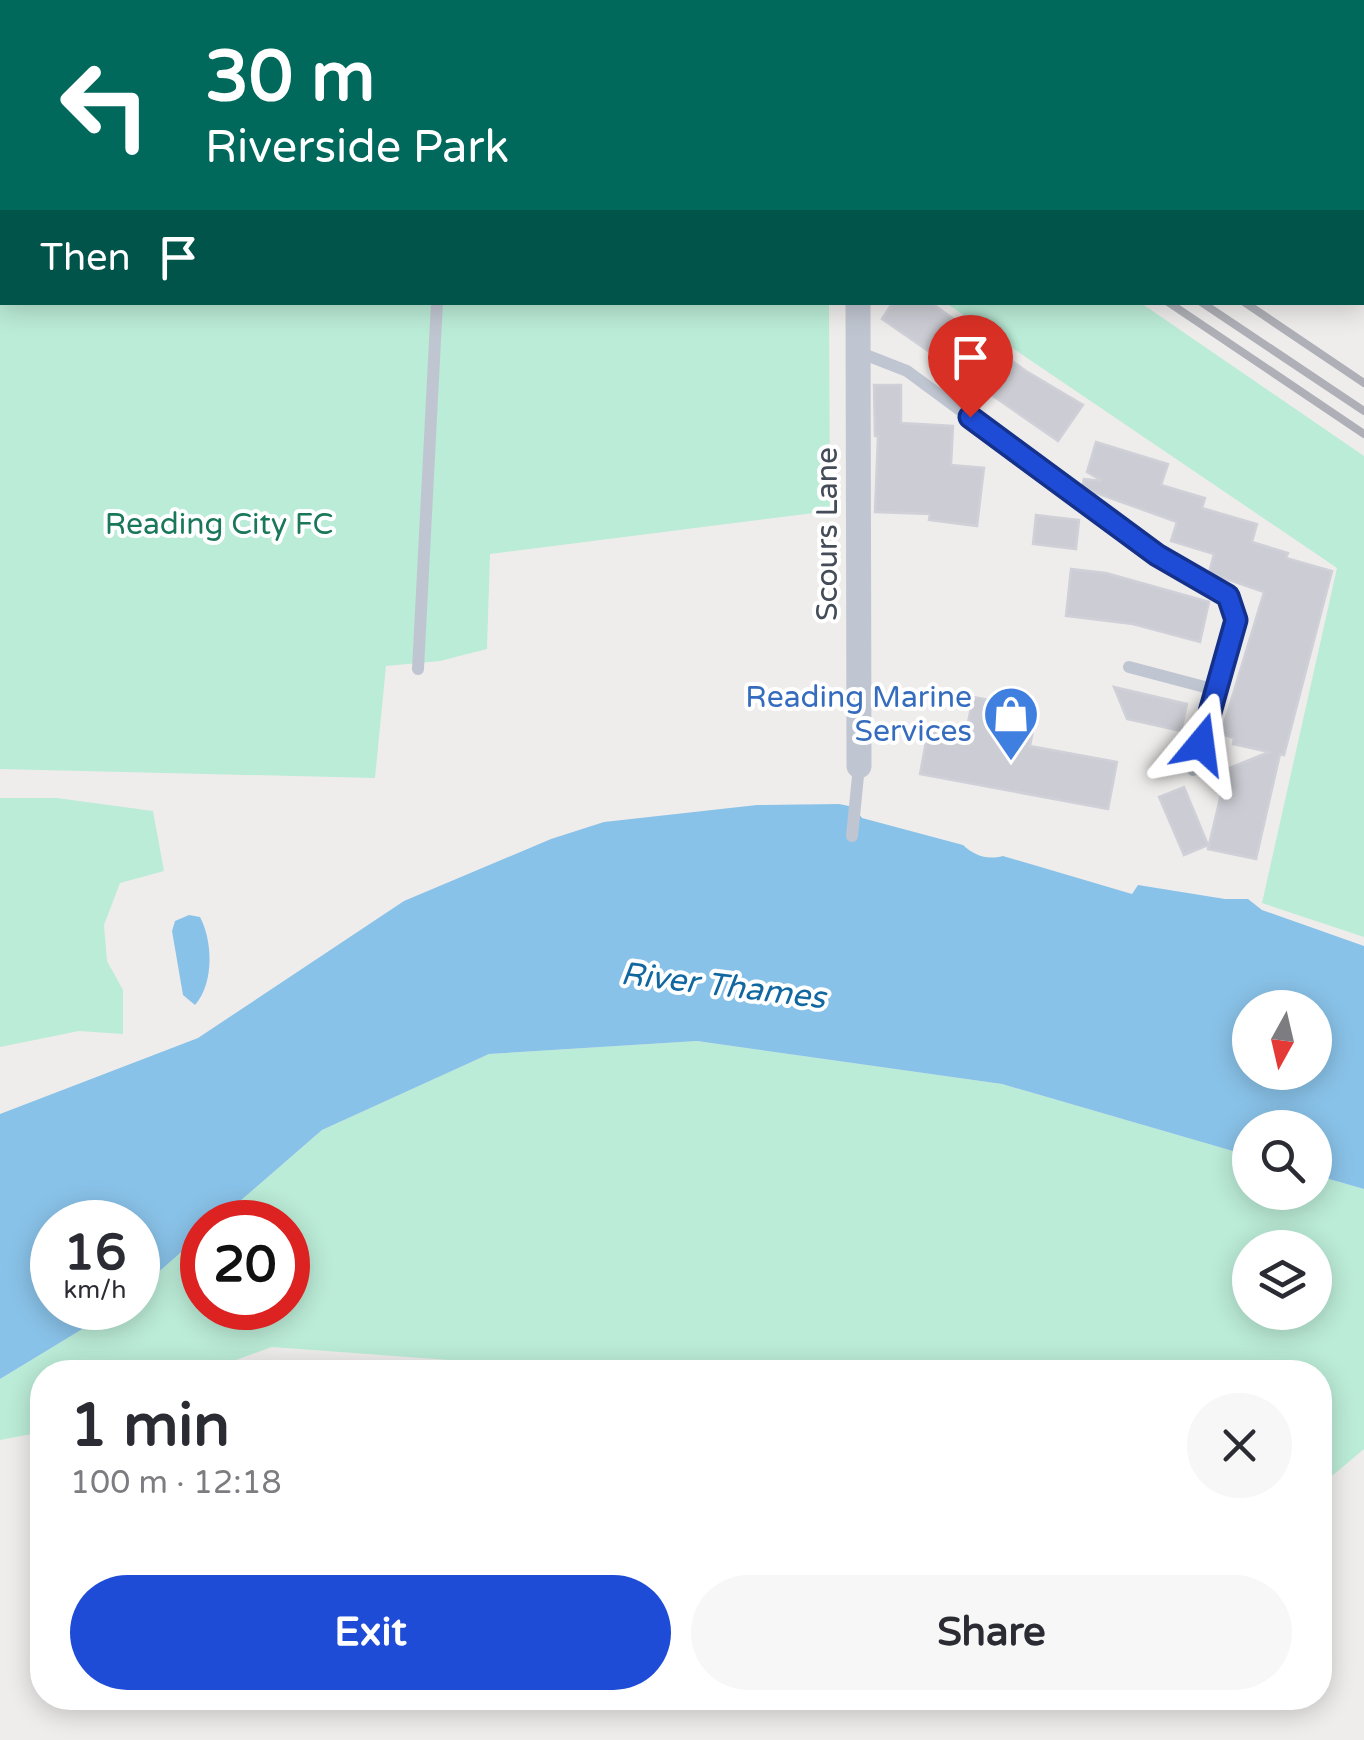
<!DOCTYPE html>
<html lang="en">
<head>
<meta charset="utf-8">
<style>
  :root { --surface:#fff; --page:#f7f7f7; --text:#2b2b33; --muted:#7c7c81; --accent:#1f4cd6 }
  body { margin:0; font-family:"Varela Round",sans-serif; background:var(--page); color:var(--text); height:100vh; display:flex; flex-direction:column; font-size:38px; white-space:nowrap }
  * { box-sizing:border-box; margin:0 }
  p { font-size:32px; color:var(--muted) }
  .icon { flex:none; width:55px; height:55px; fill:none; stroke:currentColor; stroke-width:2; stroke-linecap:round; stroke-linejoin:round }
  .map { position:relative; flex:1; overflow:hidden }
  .panel { position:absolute; left:30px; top:1360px; width:1302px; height:350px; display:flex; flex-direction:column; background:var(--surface); border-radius:40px; box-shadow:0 5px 25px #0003 }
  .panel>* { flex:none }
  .banner { position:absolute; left:0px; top:0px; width:1365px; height:305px; box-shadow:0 5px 25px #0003; background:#00695c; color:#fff; overflow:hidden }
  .needle { width:65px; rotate:188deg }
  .buttons { position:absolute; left:1232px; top:990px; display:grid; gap:20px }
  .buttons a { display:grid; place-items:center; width:100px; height:100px; border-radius:50%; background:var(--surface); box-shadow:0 5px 25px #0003; font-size:50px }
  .speed { position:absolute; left:30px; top:1200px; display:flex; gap:20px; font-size:50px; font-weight:700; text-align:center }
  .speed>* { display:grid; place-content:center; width:130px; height:130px; border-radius:50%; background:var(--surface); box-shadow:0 5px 25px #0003; line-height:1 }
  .speed small { font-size:25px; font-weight:400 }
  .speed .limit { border:15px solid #d22; background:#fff; color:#111 }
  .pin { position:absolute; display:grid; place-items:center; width:85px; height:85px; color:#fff; margin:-102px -42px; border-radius:50% 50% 50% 0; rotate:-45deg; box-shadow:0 0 10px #0007 }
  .pin .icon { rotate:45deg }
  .me { position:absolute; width:110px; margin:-55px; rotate:16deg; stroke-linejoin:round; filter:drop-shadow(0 0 8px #0008) }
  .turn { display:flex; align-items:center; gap:35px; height:210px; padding:0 40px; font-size:45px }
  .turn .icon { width:130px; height:130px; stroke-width:2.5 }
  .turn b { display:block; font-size:70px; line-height:85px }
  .then { display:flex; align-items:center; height:95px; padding:0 40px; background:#0003; gap:20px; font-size:38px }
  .round { display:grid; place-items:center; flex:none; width:105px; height:105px; border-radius:52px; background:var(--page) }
  .head { display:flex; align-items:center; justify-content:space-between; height:170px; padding:0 40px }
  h1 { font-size:60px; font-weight:700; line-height:75px }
  .button { display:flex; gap:20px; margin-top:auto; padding:20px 40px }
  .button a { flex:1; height:115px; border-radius:60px; background:var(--accent); color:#fff; font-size:40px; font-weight:700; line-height:115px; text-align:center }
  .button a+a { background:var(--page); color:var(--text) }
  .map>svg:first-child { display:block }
  .green { fill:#bbecd7; fill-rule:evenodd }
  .water { fill:#89c2e8; fill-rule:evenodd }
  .building { fill:#cccdd4; stroke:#d0d1d8; stroke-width:2.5 }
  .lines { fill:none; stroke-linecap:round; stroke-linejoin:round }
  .service { stroke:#c0c6d1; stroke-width:12 }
  .minor { stroke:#c0c6d1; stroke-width:25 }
  .rail { stroke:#afb0b7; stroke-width:8 }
  .route-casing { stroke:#14318b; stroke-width:25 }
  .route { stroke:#1f4cd6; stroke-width:18 }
  .labels { text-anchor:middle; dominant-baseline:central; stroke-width:8; stroke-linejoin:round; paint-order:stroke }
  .park-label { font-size:30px; fill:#19775a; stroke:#fff }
  .street-label { font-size:30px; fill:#454c59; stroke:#fff }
  .shop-label { font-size:30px; fill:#366cbe; stroke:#fff; text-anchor:end }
  .water-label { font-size:32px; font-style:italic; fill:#1167a0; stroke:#fff }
</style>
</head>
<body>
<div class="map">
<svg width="1364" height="1740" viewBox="0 0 1364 1740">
  <rect width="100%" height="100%" fill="#efedec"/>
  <!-- green -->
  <path class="green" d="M 0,0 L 456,2 L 2,2 L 2,302 L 829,303 L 830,511 L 490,554 L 487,649 L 440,661 L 386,666 L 375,778 L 0,769 Z
    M 946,303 L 1141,303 L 1364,456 L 1364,937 L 1262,903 L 1337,568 Z
    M 0,798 L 57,798 L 153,811 L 164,871 L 120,883 L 104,925 L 107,961 L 123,990 L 123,1034 L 79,1031 L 0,1047 Z
    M 697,1041 L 1002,1084 L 1250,1156 L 1250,1192 L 1315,1192 L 1315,1175 L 1364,1189 L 1364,1449 L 1320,1486 L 1320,1372 L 613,1372 L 272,1347 L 203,1372 L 42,1372 L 42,1432 L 0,1440 L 0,1379 L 117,1308 L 138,1308 L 138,1290 L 202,1234 L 202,1308 L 288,1308 L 288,1222 L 216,1222 L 322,1130 L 489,1054 ZM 1250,1248 L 1315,1248 L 1315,1312 L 1250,1312 Z"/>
  <!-- water -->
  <path class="water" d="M 839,804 L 854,807 L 862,818 L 963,845 C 975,856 987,860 1003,856 L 1132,894 L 1138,885 L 1225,899 L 1248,899 L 1262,910 L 1364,946 L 1364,1189 L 1315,1175 L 1315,1128 L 1250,1128 L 1250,1156 L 1002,1084 L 697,1041 L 489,1054 L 322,1130 L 216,1222 L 202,1222 L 202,1234 L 138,1290 L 138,1222 L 52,1222 L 52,1308 L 117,1308 L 0,1379 L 0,1114 L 198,1038 L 404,901 L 551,839 L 604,822 L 757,805 ZM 1250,1008 L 1315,1008 L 1315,1072 L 1250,1072 Z
    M 189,915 L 200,917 C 213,941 214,984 195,1005 L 183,995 L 172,931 L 175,921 Z"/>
  <!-- building -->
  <path class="building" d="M 893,302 L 930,302 L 1026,371 L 1083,405 L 1058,441 L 882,319 Z
    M 874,385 L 901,385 L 901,423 L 953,426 L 951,465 L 984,468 L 977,526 L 929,520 L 930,514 L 875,512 L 878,436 L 875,436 Z
    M 1096,442 L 1168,464 L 1161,485 L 1205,498 L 1202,508 L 1257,524 L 1252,542 L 1288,553 L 1286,558 L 1332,571 L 1284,755 L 1280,754 L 1256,859 L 1208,849 L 1227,769 L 1269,752 L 1233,744 L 1234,738 L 1221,734 L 1264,592 L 1209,573 L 1214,554 L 1171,541 L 1177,522 L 1082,488 L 1084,479 L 1102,481 L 1087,472 Z
    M 1036,515 L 1079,520 L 1076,549 L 1033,544 Z
    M 1071,569 L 1106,573 L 1209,602 L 1200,642 L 1133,624 L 1066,616 Z
    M 1114,687 L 1187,704 L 1181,731 L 1127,719 Z
    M 973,697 L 1037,709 L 1030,746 L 1117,762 L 1108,809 L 920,774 L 929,726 L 966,733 Z
    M 1184,787 L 1208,845 L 1184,855 L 1159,797 Z"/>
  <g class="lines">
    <!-- service -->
    <path class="service" d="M 415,2 L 415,0
      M 1135,2 L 1137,0
      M 861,353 L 907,371 L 1157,555 L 1228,596 L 1236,620 L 1193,770
      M 1129,667 L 1216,690
      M 418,669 L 437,302
      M 852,836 L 859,766"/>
    <!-- minor -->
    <path class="minor" d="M 527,0 L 534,2
      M 1336,0 L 1339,2
      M 909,2 L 910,0
      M 1362,19 L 1364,20
      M 858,302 L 859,766"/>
    <!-- rail -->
    <path class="rail" d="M 706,0 L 710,2
      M 735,0 L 739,2
      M 783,0 L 787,2
      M 814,0 L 818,2
      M 1168,302 L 1364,434
      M 1201,302 L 1364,411
      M 1244,302 L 1364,383"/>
  </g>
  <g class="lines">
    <!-- route casing -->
    <g class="route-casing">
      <path id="route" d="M 970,417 L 1157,555 L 1228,596 L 1236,620 L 1201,744"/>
    </g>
    <!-- route -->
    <use href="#route" class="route"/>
  </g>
  <!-- icons -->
  <defs>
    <g id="shop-pin" transform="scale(2.875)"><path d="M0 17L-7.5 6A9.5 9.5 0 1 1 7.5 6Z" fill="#3f7fe0" stroke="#fff"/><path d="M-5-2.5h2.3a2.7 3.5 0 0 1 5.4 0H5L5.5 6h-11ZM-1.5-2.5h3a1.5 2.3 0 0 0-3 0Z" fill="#fff"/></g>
  </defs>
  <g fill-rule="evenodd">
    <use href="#shop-pin" x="1011" y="714"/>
  </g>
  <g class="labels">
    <!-- park labels -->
    <g class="park-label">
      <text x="219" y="524">Reading City FC</text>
    </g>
    <!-- street labels -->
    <g class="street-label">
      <text transform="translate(827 534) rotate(-90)">Scours Lane</text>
    </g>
    <!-- shop labels -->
    <g class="shop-label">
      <text x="972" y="697">Reading Marine<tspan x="972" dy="34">Services</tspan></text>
    </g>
    <!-- water labels -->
    <g class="water-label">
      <text transform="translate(723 986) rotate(7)">River Thames</text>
    </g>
  </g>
</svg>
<div class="buttons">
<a><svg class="needle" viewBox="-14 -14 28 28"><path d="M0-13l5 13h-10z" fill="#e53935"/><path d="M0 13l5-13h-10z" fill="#7c7c81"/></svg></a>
<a><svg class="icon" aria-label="search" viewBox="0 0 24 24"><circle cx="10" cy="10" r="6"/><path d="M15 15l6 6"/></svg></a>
<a><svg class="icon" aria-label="layers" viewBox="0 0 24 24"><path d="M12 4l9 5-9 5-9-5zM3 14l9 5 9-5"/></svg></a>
</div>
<div class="speed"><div>16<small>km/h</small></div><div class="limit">20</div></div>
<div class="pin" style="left:970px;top:417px;background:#d93025"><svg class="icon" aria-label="arrive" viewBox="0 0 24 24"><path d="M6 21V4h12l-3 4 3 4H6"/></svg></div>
<svg class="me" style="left:1201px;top:744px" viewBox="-20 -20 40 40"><path d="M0-17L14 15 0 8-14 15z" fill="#1f4cd6" stroke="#fff" stroke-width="4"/></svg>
<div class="banner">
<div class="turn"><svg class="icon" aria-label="left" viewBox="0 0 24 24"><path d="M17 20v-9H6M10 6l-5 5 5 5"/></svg><div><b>30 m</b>Riverside Park</div></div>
<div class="then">Then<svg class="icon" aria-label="arrive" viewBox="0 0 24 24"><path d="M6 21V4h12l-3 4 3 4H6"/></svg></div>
</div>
<section class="panel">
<div class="head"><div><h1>1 min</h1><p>100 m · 12:18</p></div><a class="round"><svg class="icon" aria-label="close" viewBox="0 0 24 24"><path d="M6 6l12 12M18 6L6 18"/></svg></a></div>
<div class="button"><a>Exit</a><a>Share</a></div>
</section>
</div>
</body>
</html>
